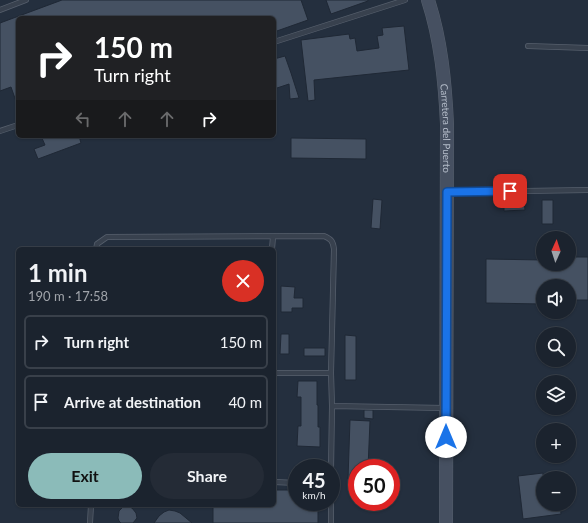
<!DOCTYPE html>
<html lang="en">
<head>
<meta charset="utf-8">
<style>
  :root { --surface:#1b232e; --page:#242b36; --text:#f1f3f6; --muted:#a0a4aa; --line:#39404a; --accent:#8bbbb9 }
  body { margin:0; font-family:Lato,sans-serif; background:var(--page); color:var(--text); height:100vh; display:flex; flex-direction:column; font-size:15px; white-space:nowrap }
  * { box-sizing:border-box; margin:0 }
  p { font-size:13px; color:var(--muted) }
  .icon { flex:none; width:22px; height:22px; fill:none; stroke:currentColor; stroke-width:2; stroke-linecap:round; stroke-linejoin:round }
  .map { position:relative; flex:1; overflow:hidden }
  .side { position:absolute; left:16px; top:247px; width:260px; height:260px; display:flex; flex-direction:column; background:var(--surface); border-radius:6px; box-shadow:0 1px 3px #0004,0 0 0 1px var(--line) }
  .side>* { flex:none }
  .guide { position:absolute; left:16px; top:16px; width:260px; height:122px; border-radius:6px; box-shadow:0 1px 3px #0004,0 0 0 1px var(--line); background:#202124; color:#fff; overflow:hidden }
  .needle { width:26px; rotate:3deg }
  .buttons { position:absolute; left:536px; top:231px; display:grid; gap:8px }
  .buttons a { display:grid; place-items:center; width:40px; height:40px; border-radius:50%; background:var(--surface); box-shadow:0 1px 3px #0004,0 0 0 1px var(--line); font-size:20px }
  .speed { position:absolute; left:288px; top:459px; display:flex; gap:8px; font-size:20px; font-weight:700; text-align:center }
  .speed>* { display:grid; place-content:center; width:52px; height:52px; border-radius:50%; background:var(--surface); box-shadow:0 1px 3px #0004,0 0 0 1px var(--line); line-height:1 }
  .speed small { font-size:10px; font-weight:400 }
  .speed .limit { border:6px solid #d22; background:#fff; color:#111 }
  .pin { position:absolute; display:grid; place-items:center; width:34px; height:34px; color:#fff; margin:-17px; border-radius:8px; box-shadow:0 2px 6px #0006 }
  .me { position:absolute; width:44px; margin:-22px; rotate:0deg; stroke-linejoin:round; filter:drop-shadow(0 0 3px #0008) }
  .turn { display:flex; align-items:center; gap:14px; height:84px; padding:0 12px; font-size:18px }
  .turn .icon { width:52px; height:52px; stroke-width:2.5 }
  .turn b { display:block; font-size:28px; line-height:34px }
  .lanes { display:flex; align-items:center; height:38px; padding:0 12px; background:#0003; justify-content:center; gap:20px; direction:ltr }
  .lanes .off { opacity:.35 }
  .round { display:grid; place-items:center; flex:none; width:42px; height:42px; border-radius:21px; background:var(--page) }
  .overview { display:flex; align-items:center; justify-content:space-between; height:68px; padding:0 12px }
  h1 { font-size:24px; font-weight:700; line-height:30px }
  .cta { display:flex; gap:8px; margin-top:auto; padding:8px 12px }
  .cta a { flex:1; height:46px; border-radius:24px; background:var(--accent); color:#111; font-size:16px; font-weight:700; line-height:46px; text-align:center }
  .cta a+a { background:var(--page); color:var(--text) }
  ul { padding:0; list-style:none }
  li { display:flex; align-items:center; gap:12px; height:54px; margin:0 8px 6px; padding:0 4px; border:2px solid var(--line); border-radius:6px }
  li div { flex:1 }
  li b { display:block; font-size:15px }
  li em { font-style:normal }
  .map>svg:first-child { display:block }
  .building { fill:#455162; stroke:#1f2835 }
  .lines { fill:none; stroke-linecap:round; stroke-linejoin:round }
  .lane-casing { stroke:#565f6c; stroke-width:6 }
  .secondary-casing { stroke:#565f6c; stroke-width:14 }
  .lane { stroke:#38414e; stroke-width:4.5 }
  .secondary { stroke:#465061; stroke-width:13 }
  .route-casing { stroke:#114b97; stroke-width:10 }
  .route { stroke:#1a73e8; stroke-width:7 }
  .labels { text-anchor:middle; dominant-baseline:central; stroke-width:3; stroke-linejoin:round; paint-order:stroke }
  .street-label { font-size:10px; fill:#b4bcc9; stroke:#1d2633 }
</style>
</head>
<body>
<div class="map">
<svg width="588" height="523" viewBox="0 0 588 523">
  <rect width="100%" height="100%" fill="#242f3e"/>
  <!-- building -->
  <path class="building" d="M 62,0 L 301,0 L 308,20 L 274,32 L 274,18 L 18,18 L 18,104 L 17,104 L 11,87 L 0,91 L 0,23 Z
    M 326,0 L 368,0 L 368,1 L 331,14 Z
    M 404,26 L 409,70 L 314,80 L 315,100 L 308,101 L 301,40 L 349,34 L 350,39 L 355,38 L 357,51 L 379,48 L 377,36 L 383,35 L 382,28 Z
    M 285,56 L 291,73 L 299,98 L 290,99 L 289,84 L 274,89 L 274,59 Z
    M 41,136 L 79,136 L 81,143 L 38,159 L 34,149 L 45,145 Z
    M 291,138 L 366,139 L 366,159 L 291,158 Z
    M 373,199 L 382,200 L 380,229 L 371,228 Z
    M 504,200 L 524,200 L 525,210 L 504,211 Z
    M 542,200 L 553,200 L 553,224 L 542,224 Z
    M 569,257 L 588,257 L 588,300 L 569,300 L 569,286 L 543,286 L 543,304 L 486,303 L 486,259 L 543,260 L 543,264 L 569,264 Z
    M 281,286 L 295,287 L 294,298 L 303,298 L 303,308 L 292,308 L 292,312 L 281,312 Z
    M 281,334 L 289,334 L 289,354 L 280,354 Z
    M 345,335 L 356,336 L 356,380 L 345,380 Z
    M 304,348 L 325,348 L 325,356 L 304,356 Z
    M 298,381 L 317,381 L 317,405 L 318,405 L 318,427 L 320,427 L 320,447 L 297,446 L 298,426 L 301,426 L 301,397 L 297,397 Z
    M 364,410 L 373,410 L 373,419 L 364,418 Z
    M 350,420 L 370,421 L 368,468 L 357,468 L 357,479 L 348,479 Z
    M 543,473 L 543,504 L 560,504 L 561,514 L 523,519 L 518,476 Z
    M 274,490 L 297,490 L 297,502 L 318,502 L 318,523 L 213,523 L 213,505 L 274,505 Z
    M 126,506 L 132,508 L 136,513 L 137,518 L 133,523 L 121,523 L 119,521 L 118,518 L 119,511 L 123,507 Z
    M 169,510 L 175,511 L 180,513 L 192,523 L 154,523 L 159,516 L 164,512 Z"/>
  <g class="lines">
    <!-- lane casing -->
    <g class="lane-casing">
      <path id="lane" d="M 0,10 L 26,0
        M 274,42 L 405,0
        M 528,46 L 588,48
        M 0,131 L 18,125
        M 448,192 L 588,190
        M 96,249 L 97,244 L 107,237 L 324,236 C 331,239 333,241 334,249 L 331,373
        M 272,249 L 273,237
        M 274,373 L 331,373 L 332,406 L 331,470
        M 332,406 L 444,408
        M 274,482 L 297,483
        M 331,502 L 331,523
        M 90,523 L 91,505"/>
    </g>
    <!-- secondary casing -->
    <g class="secondary-casing">
      <g id="secondary">
        <path id="s1" d="M 428,0 C 441,40 445,82 447,124 L 446,523"/>
      </g>
    </g>
    <!-- lane -->
    <use href="#lane" class="lane"/>
    <!-- secondary -->
    <use href="#secondary" class="secondary"/>
  </g>
  <g class="lines">
    <!-- route casing -->
    <g class="route-casing">
      <path id="route" d="M 446,437 L 447,192 L 510,191"/>
    </g>
    <!-- route -->
    <use href="#route" class="route"/>
  </g>
  <g class="labels">
    <!-- street labels -->
    <g class="street-label">
      <text stroke="none"><textPath href="#s1" startOffset="130">Carretera del Puerto</textPath></text>
    </g>
  </g>
</svg>
<div class="buttons">
<a><svg class="needle" viewBox="-14 -14 28 28"><path d="M0-13l5 13h-10z" fill="#e53935"/><path d="M0 13l5-13h-10z" fill="#a0a4aa"/></svg></a>
<a><svg class="icon" aria-label="sound" viewBox="0 0 24 24"><path d="M4 9h4l5-4v14l-5-4H4zM17 9q2 3 0 6"/></svg></a>
<a><svg class="icon" aria-label="search" viewBox="0 0 24 24"><circle cx="10" cy="10" r="6"/><path d="M15 15l6 6"/></svg></a>
<a><svg class="icon" aria-label="layers" viewBox="0 0 24 24"><path d="M12 4l9 5-9 5-9-5zM3 14l9 5 9-5"/></svg></a>
<a>+</a>
<a>−</a>
</div>
<div class="speed"><div>45<small>km/h</small></div><div class="limit">50</div></div>
<div class="pin" style="left:510px;top:191px;background:#d93025"><svg class="icon" aria-label="arrive" viewBox="0 0 24 24"><path d="M6 21V4h12l-3 4 3 4H6"/></svg></div>
<svg class="me" style="left:446px;top:437px" viewBox="-20 -20 40 40"><circle r="19" fill="#fff"/><path d="M0-13L10 11 0 6-10 11z" fill="#1a73e8"/></svg>
<div class="guide">
<div class="turn"><svg class="icon" aria-label="right" viewBox="0 0 24 24"><path d="M7 20v-9h11M14 6l5 5-5 5"/></svg><div><b>150 m</b>Turn right</div></div>
<div class="lanes"><svg class="icon off" aria-label="left" viewBox="0 0 24 24"><path d="M17 20v-9H6M10 6l-5 5 5 5"/></svg><svg class="icon off" aria-label="ahead" viewBox="0 0 24 24"><path d="M12 20V5M6 11l6-6 6 6"/></svg><svg class="icon off" aria-label="ahead" viewBox="0 0 24 24"><path d="M12 20V5M6 11l6-6 6 6"/></svg><svg class="icon" aria-label="right" viewBox="0 0 24 24"><path d="M7 20v-9h11M14 6l5 5-5 5"/></svg></div>
</div>
<section class="side">
<div class="overview"><div><h1>1 min</h1><p>190 m · 17:58</p></div><a class="round" style="background:#d93025;color:#fff"><svg class="icon" aria-label="close" viewBox="0 0 24 24"><path d="M6 6l12 12M18 6L6 18"/></svg></a></div>
<ul>
<li><svg class="icon" aria-label="right" viewBox="0 0 24 24"><path d="M7 20v-9h11M14 6l5 5-5 5"/></svg><div><b>Turn right</b></div><em>150 m</em></li>
<li><svg class="icon" aria-label="arrive" viewBox="0 0 24 24"><path d="M6 21V4h12l-3 4 3 4H6"/></svg><div><b>Arrive at destination</b></div><em>40 m</em></li>
</ul>
<div class="cta"><a>Exit</a><a>Share</a></div>
</section>
</div>
</body>
</html>
